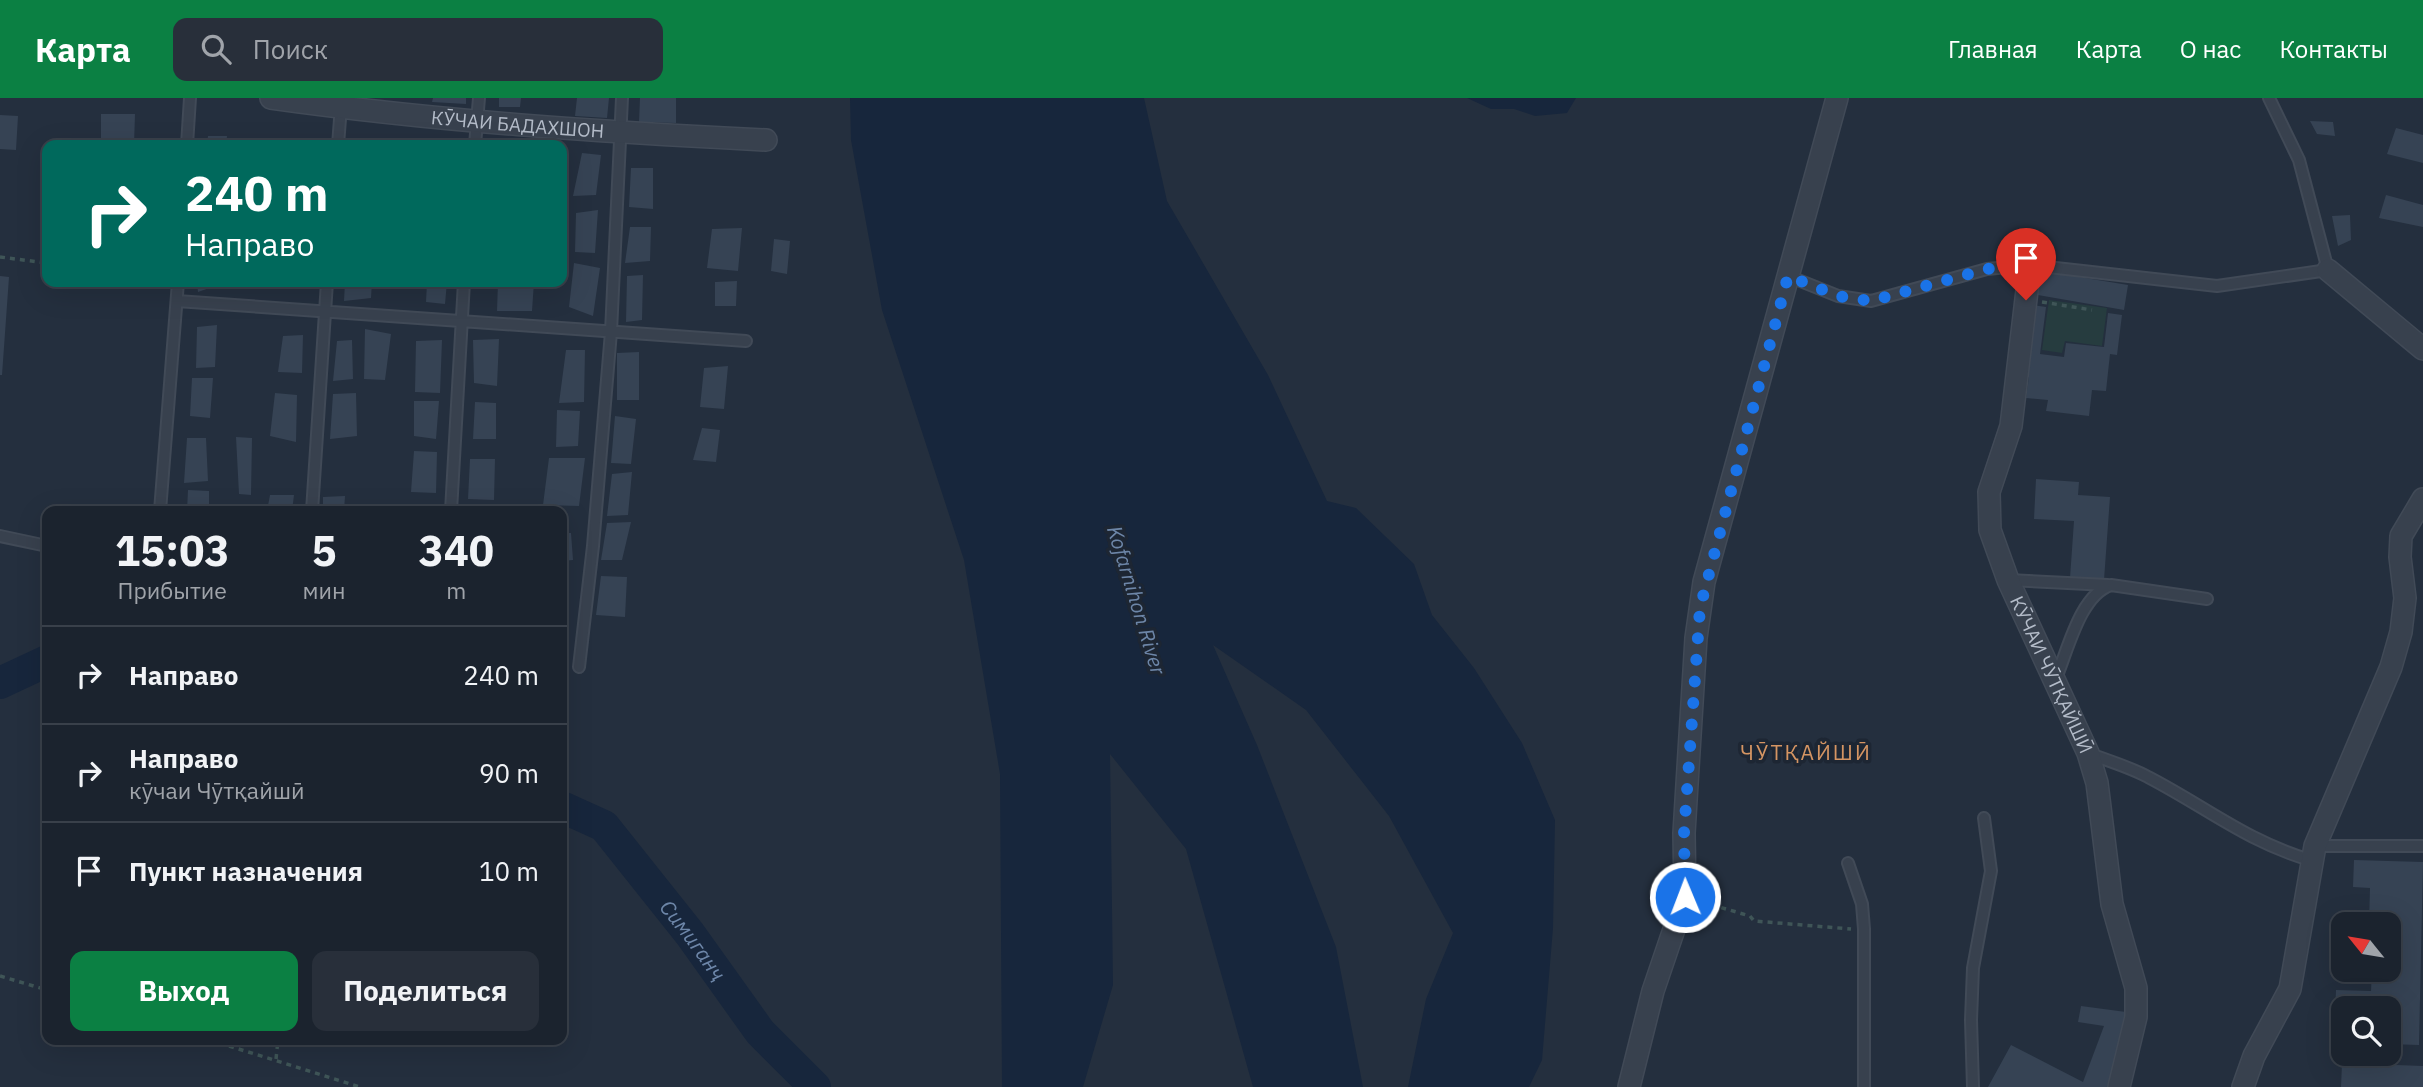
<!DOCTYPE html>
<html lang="ru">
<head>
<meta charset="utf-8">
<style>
  :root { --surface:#1b232e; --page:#282f3a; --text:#f1f3f6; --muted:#a0a4aa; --line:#39404a; --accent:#0b8043 }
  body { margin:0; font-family:"IBM Plex Sans",sans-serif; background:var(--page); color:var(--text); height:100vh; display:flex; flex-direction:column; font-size:26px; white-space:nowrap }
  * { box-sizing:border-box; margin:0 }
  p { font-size:23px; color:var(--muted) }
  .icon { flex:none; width:38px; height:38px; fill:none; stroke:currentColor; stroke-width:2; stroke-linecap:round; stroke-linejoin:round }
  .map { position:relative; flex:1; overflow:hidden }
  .panel { position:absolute; left:42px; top:408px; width:525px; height:539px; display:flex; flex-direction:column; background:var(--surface); border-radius:14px; box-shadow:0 7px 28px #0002,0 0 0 2px var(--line) }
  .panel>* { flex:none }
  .banner { position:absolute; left:42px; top:42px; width:525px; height:147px; border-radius:14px; box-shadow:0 7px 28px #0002,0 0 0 2px var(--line); background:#00695c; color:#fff; overflow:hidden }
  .needle { width:46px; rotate:300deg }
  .tools { position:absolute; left:2331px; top:814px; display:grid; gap:14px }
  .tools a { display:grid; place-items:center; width:70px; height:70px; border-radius:14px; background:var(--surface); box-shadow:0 7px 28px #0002,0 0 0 2px var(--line); font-size:35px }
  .pin { position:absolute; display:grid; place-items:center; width:60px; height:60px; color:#fff; margin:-72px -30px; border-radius:50% 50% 50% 0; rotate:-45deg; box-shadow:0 0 7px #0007 }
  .pin .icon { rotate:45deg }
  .me { position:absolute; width:77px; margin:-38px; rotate:359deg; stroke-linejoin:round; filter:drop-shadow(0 0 5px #0008) }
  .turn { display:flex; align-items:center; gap:24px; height:147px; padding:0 28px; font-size:32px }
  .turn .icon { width:91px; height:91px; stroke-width:2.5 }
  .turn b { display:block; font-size:49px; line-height:60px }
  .eta { display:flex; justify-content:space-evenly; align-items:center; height:119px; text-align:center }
  .eta b { font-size:42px; font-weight:700; line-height:49px }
  .action { display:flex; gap:14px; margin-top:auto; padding:14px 28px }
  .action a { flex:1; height:80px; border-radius:14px; background:var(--accent); color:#fff; font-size:28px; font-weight:700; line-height:80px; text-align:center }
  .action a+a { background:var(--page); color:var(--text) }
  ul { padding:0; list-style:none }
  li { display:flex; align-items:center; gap:21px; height:98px; padding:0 28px; border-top:2px solid var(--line) }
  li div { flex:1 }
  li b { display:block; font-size:26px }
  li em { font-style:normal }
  header { display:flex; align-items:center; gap:42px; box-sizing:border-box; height:98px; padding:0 35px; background:var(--accent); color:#fff }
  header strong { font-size:33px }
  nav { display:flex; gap:38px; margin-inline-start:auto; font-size:24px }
  .search { width:490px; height:63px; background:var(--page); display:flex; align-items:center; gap:18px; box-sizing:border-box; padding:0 24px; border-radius:14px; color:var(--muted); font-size:26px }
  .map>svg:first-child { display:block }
  .green { fill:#263c3f }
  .water { fill:#17263c }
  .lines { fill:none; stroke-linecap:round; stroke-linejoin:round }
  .river { stroke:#17263c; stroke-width:32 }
  .building { fill:#364354 }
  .service-casing { stroke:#414a57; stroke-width:14 }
  .minor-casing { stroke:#414a57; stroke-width:24 }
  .path { stroke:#3f5557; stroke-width:3.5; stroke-dasharray:5 5; stroke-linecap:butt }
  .service { stroke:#38414e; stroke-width:10 }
  .minor { stroke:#38414e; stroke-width:21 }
  .route { stroke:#1a73e8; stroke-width:12; stroke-dasharray:0 21.6 }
  .labels { text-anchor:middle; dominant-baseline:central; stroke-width:7; stroke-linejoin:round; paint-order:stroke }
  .street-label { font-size:19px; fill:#b4bcc9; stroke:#1d2633 }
  .water-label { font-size:21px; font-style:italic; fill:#6d86a8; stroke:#1d2633 }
  .neighbourhood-label { font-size:21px; letter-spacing:2px; fill:#d59563; stroke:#1d2633 }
</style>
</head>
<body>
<header>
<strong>Карта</strong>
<div class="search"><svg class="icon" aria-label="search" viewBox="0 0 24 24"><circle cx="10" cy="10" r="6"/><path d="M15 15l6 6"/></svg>Поиск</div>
<nav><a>Главная</a><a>Карта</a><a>О нас</a><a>Контакты</a></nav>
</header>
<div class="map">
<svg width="2423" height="989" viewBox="0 0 2423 989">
  <rect width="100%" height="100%" fill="#242f3e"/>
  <!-- green -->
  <path class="green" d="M 2049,202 L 2107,210 L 2102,248 L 2065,243 L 2062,255 L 2042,252 Z"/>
  <!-- water -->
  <path class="water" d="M 850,0 L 1144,0 L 1167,103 L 1268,277 L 1327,403 L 1356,410 L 1414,466 L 1432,517 L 1474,570 L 1522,645 L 1555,722 L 1553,830 L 1542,962 L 1529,989 L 1408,989 L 1426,901 L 1453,835 L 1389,718 L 1306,612 L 1213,547 L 1257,647 L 1336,849 L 1363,989 L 1253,989 L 1186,751 L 1110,656 L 1113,887 L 1083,989 L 1002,989 L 1000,676 L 964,462 L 882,212 L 851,42 Z
    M 1467,0 L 1576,0 L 1567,15 L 1535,18 L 1514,11 L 1491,11 Z"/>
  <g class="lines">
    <!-- river -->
    <g class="river">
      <path d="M 0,585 L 47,563"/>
      <path id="s1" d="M 562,709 L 604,728 L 690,836 L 760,934 L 815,989"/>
    </g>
  </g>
  <!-- building -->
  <path class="building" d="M 433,0 L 466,0 L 466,6 L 432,4 Z
    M 499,0 L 521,0 L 520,9 L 499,9 Z
    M 577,0 L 609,0 L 607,20 L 575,18 Z
    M 640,0 L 676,0 L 676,25 L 639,24 Z
    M 101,16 L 135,16 L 134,47 L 101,47 Z
    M 0,17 L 18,18 L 16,52 L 0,51 Z
    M 2310,23 L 2333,24 L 2335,38 L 2317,36 Z
    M 2396,30 L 2423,37 L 2423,65 L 2387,56 Z
    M 208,38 L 227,38 L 226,47 L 207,47 Z
    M 385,41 L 385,47 L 353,47 L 353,42 Z
    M 582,55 L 601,57 L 596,97 L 573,98 Z
    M 631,70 L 653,70 L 653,111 L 629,109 Z
    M 2386,97 L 2423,107 L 2423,129 L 2379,120 Z
    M 598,112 L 595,155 L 575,154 L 576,115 Z
    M 2350,117 L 2351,142 L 2338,148 L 2332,118 Z
    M 630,129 L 651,129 L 650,163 L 625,165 Z
    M 742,130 L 738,173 L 707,170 L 712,131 Z
    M 774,141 L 790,143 L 787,176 L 771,173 Z
    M 574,165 L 600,170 L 593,218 L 569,209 Z
    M 2037,172 L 2128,187 L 2124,212 L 2032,196 Z
    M 643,177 L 642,222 L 626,224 L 627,178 Z
    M 0,178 L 9,179 L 2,277 L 0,277 Z
    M 737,183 L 736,208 L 715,208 L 715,184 Z
    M 197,184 L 218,184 L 218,187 L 198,194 Z
    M 345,184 L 372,184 L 371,200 L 344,203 Z
    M 427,184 L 447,184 L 445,206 L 426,204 Z
    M 498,184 L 534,184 L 532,213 L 497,213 Z
    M 2032,207 L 2046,209 L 2040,256 L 2064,259 L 2066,245 L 2104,249 L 2108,215 L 2122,217 L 2117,257 L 2110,256 L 2106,293 L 2092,292 L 2089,318 L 2046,313 L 2048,302 L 2026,300 L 2029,279 L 2023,278 Z
    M 217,227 L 215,269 L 196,270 L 197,229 Z
    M 365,231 L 391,236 L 385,282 L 364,281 Z
    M 303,237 L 302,275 L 278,274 L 283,238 Z
    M 499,241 L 497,288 L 474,285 L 473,242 Z
    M 352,242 L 353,281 L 333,283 L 337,243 Z
    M 442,242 L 440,295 L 415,294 L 416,243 Z
    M 566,252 L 585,252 L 584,304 L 559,305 Z
    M 639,254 L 639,302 L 617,302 L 617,255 Z
    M 728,268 L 724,311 L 700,309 L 704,270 Z
    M 192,280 L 213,280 L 210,320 L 190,318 Z
    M 275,295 L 297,297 L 296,344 L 270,338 Z
    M 356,295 L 357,338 L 330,341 L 333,296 Z
    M 414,303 L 439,303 L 436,341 L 414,338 Z
    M 475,304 L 496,305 L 496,341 L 473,341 Z
    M 557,312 L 580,313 L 578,348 L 556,349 Z
    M 615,318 L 636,321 L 631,366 L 611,365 Z
    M 702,330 L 720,332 L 716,364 L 693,362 Z
    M 236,339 L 252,340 L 251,397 L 239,396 Z
    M 187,340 L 206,340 L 208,383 L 184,385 Z
    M 414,353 L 437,354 L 436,395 L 411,394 Z
    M 549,360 L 585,360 L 579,408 L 543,407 Z
    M 470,361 L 495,361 L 494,402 L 468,401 Z
    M 632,374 L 628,417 L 607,418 L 612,376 Z
    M 2036,381 L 2079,384 L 2078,397 L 2110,399 L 2104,482 L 2070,480 L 2074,423 L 2034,421 Z
    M 188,392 L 209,393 L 209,413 L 187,413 Z
    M 270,397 L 294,397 L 292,413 L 267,413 Z
    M 345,398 L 344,413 L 323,413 L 323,399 Z
    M 433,406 L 433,413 L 409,413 L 410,407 Z
    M 631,424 L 622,462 L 601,462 L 607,425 Z
    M 562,435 L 571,435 L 573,462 L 562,463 Z
    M 562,472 L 568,472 L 566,510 L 562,510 Z
    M 601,478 L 627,479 L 625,519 L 596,517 Z
    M 2354,762 L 2423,764 L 2419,947 L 2389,946 L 2389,910 L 2343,910 L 2343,945 L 2334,944 L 2336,892 L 2371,893 L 2372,872 L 2389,872 L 2389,826 L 2369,826 L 2370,790 L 2353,789 Z
    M 2081,908 L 2126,914 L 2119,955 L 2107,989 L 1988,989 L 2011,947 L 2083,984 L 2104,928 L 2078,924 Z
    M 2342,965 L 2423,968 L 2423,989 L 2341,989 Z"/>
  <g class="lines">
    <!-- service casing -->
    <g class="service-casing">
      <path id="service" d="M 187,47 L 190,0
        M 338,47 L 341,8
        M 475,47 L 479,0
        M 1788,178 L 1838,198 L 1871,203 L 1987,171 L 2030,167 L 2217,188 L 2328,172 L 2299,62 L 2269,0
        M 177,203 L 746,243
        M 160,413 L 178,184
        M 312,413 L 327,184
        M 451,413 L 464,184
        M 0,438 L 47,448
        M 2008,482 L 2108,487
        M 579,569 L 593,448 L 611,234 L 622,0
        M 2056,580 C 2068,552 2080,497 2111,487 L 2207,501
        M 2088,655 C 2108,663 2130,669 2148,679 C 2206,709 2246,743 2310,762
        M 2315,748 L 2423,748
        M 1848,765 L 1862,806 L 1864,831 L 1864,989
        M 1973,989 L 1971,922 L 1973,870 L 1991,773 L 1984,720"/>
    </g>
    <!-- minor casing -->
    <g class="minor-casing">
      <g id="minor">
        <path id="s2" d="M 271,0 C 435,23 600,34 766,42"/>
        <path id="s3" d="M 2030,167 L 2011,328 L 1989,394 L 1990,432 L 2008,482 L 2088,655 L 2097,685 L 2112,806 L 2136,890 L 2136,919 L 2119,989"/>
        <path d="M 2328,172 L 2423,251"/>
        <path d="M 1629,989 L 1653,893 L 1685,799 L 1684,735 L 1696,540 L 1704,484 L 1837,0"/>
        <path d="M 2243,989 L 2254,958 L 2290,891 L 2315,748 L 2391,569 L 2401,534 L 2405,500 L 2400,459 L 2401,438 L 2423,401"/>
      </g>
    </g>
    <!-- path -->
    <path class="path" d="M 0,159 L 47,165
      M 2042,204 L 2092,212
      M 1702,804 L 1750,818 L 1754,823 L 1851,831
      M 0,878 L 47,892
      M 210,942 L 360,989
      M 276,961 L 278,942"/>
    <!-- service -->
    <use href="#service" class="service"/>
    <!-- minor -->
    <use href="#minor" class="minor"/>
  </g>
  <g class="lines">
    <!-- route -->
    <path class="route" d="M 1685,799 L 1684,735 L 1700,510 L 1788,178 L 1838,198 L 1871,203 L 1987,171 L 2031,167 L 2026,202"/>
  </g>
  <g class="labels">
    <!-- street labels -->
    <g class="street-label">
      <text stroke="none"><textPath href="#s2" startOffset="248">КӮЧАИ БАДАХШОН</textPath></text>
      <text stroke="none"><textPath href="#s3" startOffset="427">КӮЧАИ ЧӮТҚАЙШӢ</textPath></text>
    </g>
    <!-- water labels -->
    <g class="water-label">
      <text transform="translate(1137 502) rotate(73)">Kofarnihon River</text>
      <text stroke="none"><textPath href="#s1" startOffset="191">Симиганҷ</textPath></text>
    </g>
    <!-- neighbourhood labels -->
    <g class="neighbourhood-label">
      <text x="1806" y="654">ЧӮТҚАЙШӢ</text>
    </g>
  </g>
</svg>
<div class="tools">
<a><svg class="needle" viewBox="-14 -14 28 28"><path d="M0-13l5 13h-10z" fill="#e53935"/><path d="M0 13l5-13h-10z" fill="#a0a4aa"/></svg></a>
<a><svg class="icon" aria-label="search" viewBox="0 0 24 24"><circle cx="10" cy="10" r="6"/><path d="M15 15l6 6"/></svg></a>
</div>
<div class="pin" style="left:2026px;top:202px;background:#d93025"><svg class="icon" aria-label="arrive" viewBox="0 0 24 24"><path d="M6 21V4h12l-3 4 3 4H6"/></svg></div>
<svg class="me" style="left:1685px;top:799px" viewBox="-20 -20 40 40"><circle r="17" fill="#1a73e8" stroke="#fff" stroke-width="3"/><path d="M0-11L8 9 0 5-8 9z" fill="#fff"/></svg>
<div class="banner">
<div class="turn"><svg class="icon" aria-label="right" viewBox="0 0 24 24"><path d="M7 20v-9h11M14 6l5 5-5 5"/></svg><div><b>240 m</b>Направо</div></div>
</div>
<section class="panel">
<div class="eta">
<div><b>15:03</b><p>Прибытие</p></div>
<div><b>5</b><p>мин</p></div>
<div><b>340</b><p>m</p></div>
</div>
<ul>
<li><svg class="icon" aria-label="right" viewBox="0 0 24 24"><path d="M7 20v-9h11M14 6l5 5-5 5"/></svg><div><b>Направо</b></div><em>240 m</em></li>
<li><svg class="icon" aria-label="right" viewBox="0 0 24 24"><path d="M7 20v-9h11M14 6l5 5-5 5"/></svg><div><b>Направо</b><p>кӯчаи Чӯтқайшӣ</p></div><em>90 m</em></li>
<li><svg class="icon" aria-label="arrive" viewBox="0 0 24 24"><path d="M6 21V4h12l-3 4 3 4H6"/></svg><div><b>Пункт назначения</b></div><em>10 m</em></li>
</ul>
<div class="action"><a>Выход</a><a>Поделиться</a></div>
</section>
</div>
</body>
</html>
